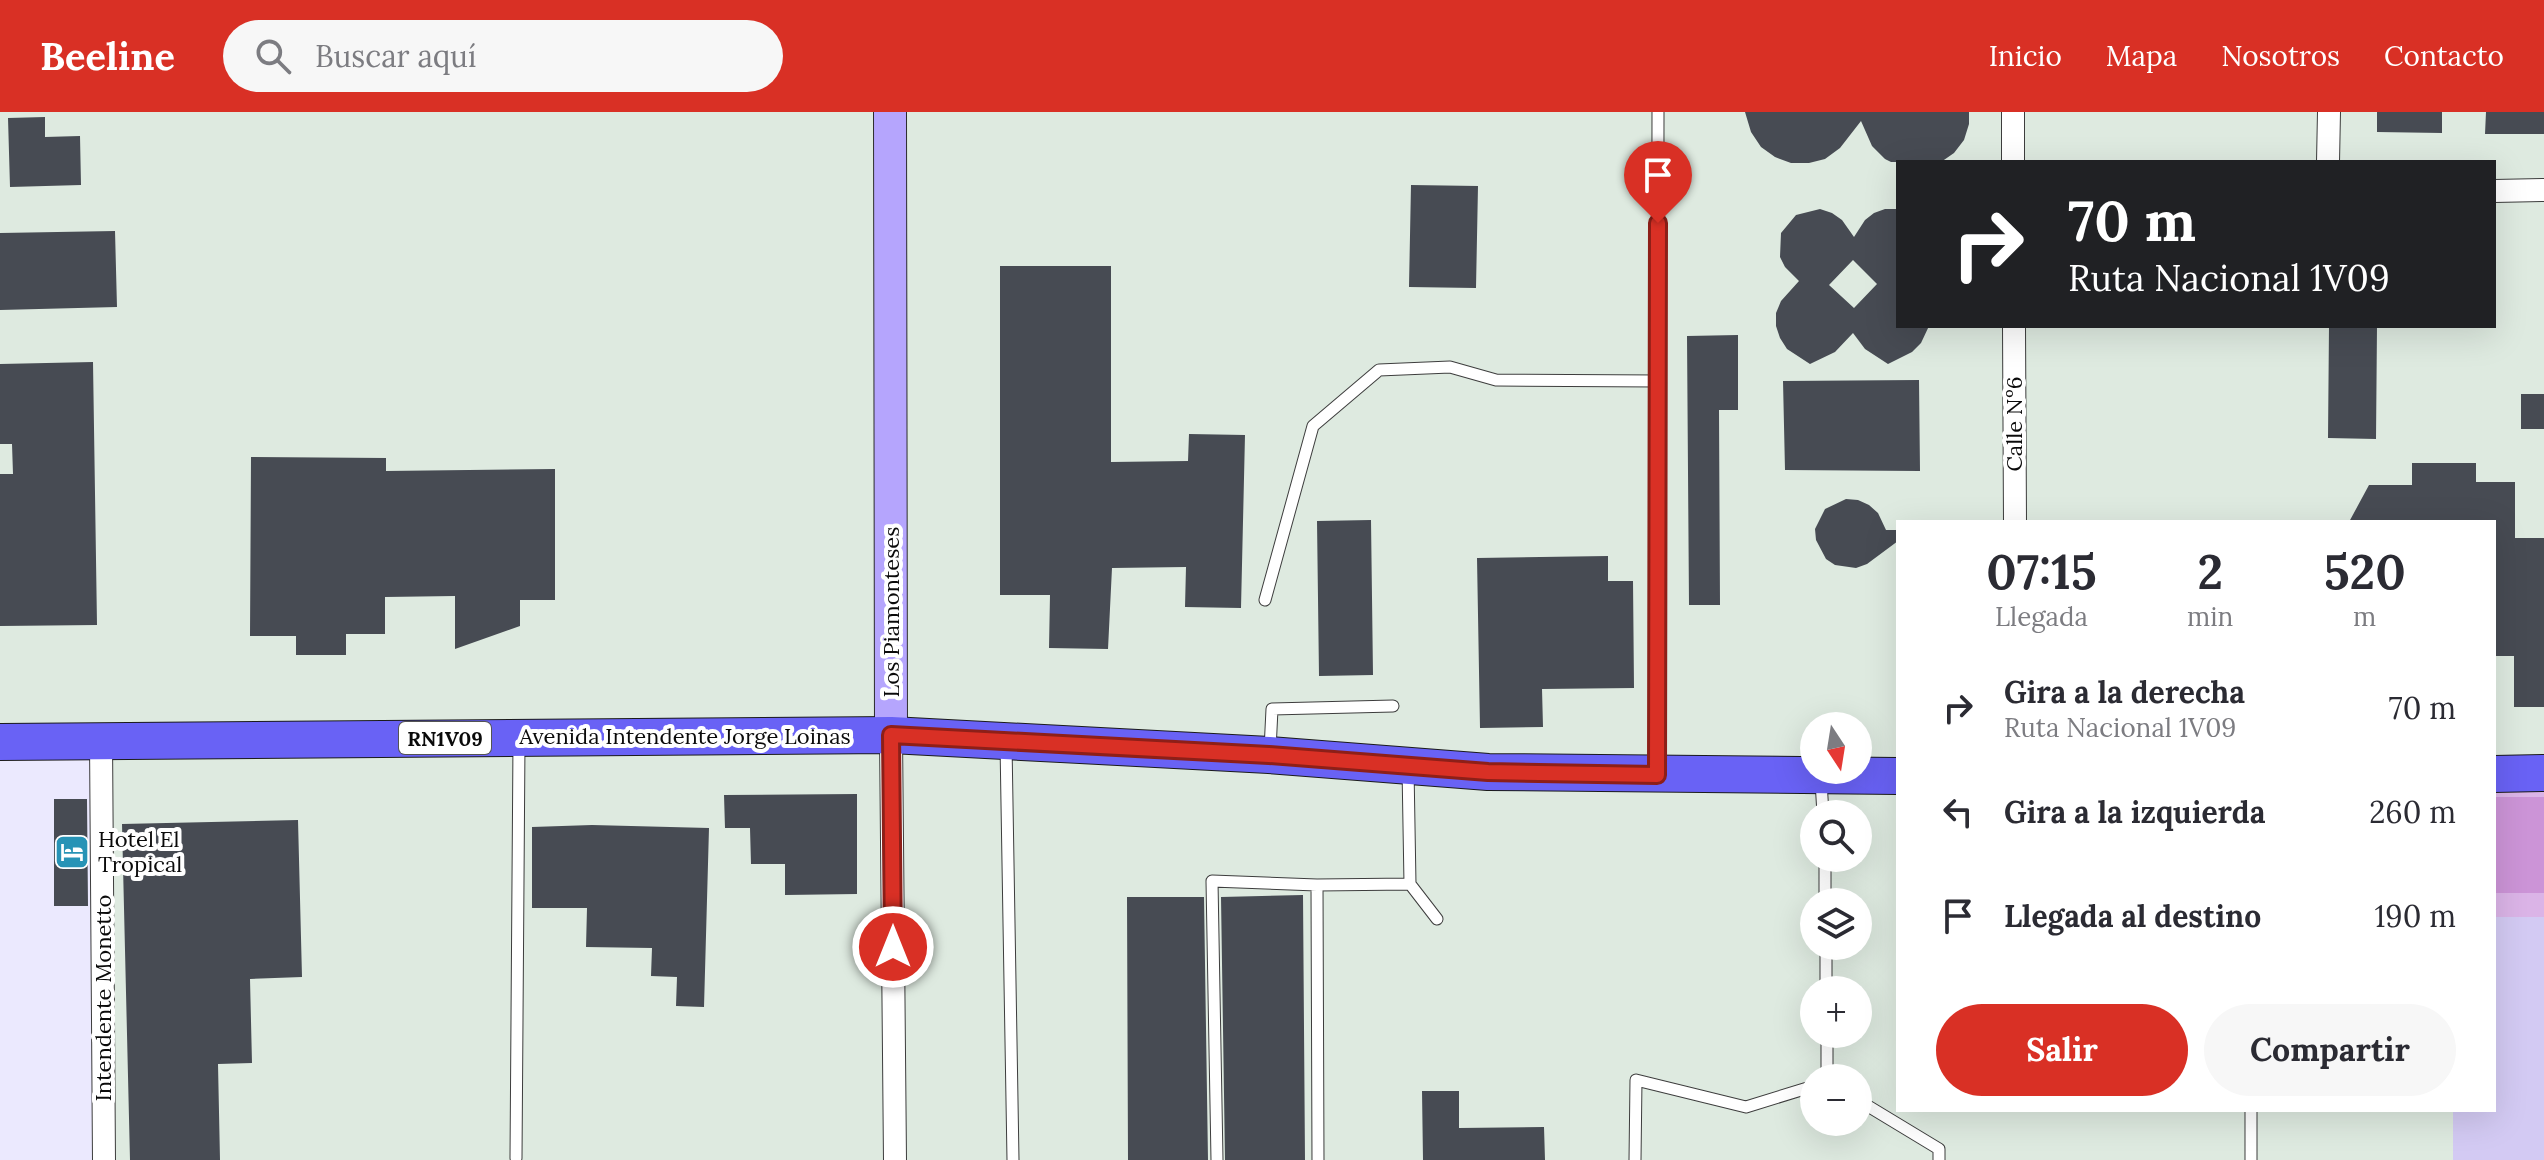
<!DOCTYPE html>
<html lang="es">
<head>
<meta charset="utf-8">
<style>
  :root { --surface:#fff; --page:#f7f7f7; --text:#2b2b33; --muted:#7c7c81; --accent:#d93025 }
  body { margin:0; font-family:Lora,serif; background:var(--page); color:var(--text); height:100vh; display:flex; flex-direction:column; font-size:30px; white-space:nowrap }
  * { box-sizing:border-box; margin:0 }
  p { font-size:26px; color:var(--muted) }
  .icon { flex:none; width:44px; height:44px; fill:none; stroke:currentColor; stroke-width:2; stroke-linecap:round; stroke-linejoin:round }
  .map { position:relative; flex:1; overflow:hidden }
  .details { position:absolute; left:1896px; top:408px; width:600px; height:592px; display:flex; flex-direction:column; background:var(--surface); border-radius:0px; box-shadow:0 8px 32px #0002 }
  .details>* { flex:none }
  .top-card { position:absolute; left:1896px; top:48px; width:600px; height:168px; border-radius:0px; box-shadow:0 8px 32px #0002; background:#202124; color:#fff; overflow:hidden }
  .needle { width:52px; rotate:168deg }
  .buttons { position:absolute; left:1800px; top:600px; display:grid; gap:16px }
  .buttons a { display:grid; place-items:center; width:72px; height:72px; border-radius:50%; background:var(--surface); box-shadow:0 8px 32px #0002; font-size:40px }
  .pin { position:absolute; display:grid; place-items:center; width:68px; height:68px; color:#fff; margin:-82px -34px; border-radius:50% 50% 50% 0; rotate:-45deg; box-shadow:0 0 8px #0007 }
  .pin .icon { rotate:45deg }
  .me { position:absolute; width:88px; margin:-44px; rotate:0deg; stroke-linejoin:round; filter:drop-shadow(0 0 6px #0008) }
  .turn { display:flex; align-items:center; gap:28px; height:168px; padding:0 40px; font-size:36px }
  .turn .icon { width:104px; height:104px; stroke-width:2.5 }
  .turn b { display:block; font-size:56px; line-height:68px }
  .eta { display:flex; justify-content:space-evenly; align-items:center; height:136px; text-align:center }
  .eta b { font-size:48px; font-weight:800; line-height:56px }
  .action { display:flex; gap:16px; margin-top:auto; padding:16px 40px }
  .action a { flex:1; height:92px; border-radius:48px; background:var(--accent); color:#fff; font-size:32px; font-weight:800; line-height:92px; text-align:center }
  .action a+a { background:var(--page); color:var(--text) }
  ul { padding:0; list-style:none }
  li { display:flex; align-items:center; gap:24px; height:104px; padding:0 40px }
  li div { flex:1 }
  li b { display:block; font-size:30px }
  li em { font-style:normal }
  header { display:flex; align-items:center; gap:48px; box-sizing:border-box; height:112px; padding:0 40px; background:var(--accent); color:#fff }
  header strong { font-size:38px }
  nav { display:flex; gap:44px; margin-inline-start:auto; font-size:28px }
  .search { width:560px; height:72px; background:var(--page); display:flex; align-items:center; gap:20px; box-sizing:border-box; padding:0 28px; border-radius:44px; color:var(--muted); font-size:30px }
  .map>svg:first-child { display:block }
  .industrial { fill:#deeae0; fill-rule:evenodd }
  .farmland { fill:#d3caf3 }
  .green { fill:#dbb4e7 }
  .forest { fill:#cc94d7 }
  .building { fill:#474b53; fill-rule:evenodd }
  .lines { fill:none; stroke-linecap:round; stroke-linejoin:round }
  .service-casing { stroke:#3d3d3d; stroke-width:13 }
  .minor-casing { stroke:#3d3d3d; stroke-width:24 }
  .secondary-casing { stroke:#2c2c2c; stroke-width:34 }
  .primary-casing { stroke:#1b1b1b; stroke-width:38 }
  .service { stroke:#fff; stroke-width:11 }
  .minor { stroke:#fff; stroke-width:22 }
  .secondary { stroke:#b5a5fd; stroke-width:32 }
  .primary { stroke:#6962f5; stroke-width:36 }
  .route-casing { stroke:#8d1f18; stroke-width:20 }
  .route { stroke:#d93025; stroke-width:14 }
  .labels { text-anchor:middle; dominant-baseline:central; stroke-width:8; stroke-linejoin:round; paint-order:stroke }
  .shield { fill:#fff; stroke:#545454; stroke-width:2 }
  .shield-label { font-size:20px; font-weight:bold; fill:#0a0a0a }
  .street-label { font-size:22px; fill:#0a0a0a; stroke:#fff }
  .poi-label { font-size:22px; fill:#0a0a0a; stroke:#fff; text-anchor:start }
</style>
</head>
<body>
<header>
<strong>Beeline</strong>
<div class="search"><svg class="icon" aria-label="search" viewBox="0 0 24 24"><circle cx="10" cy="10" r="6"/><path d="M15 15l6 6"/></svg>Buscar aquí</div>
<nav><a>Inicio</a><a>Mapa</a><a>Nosotros</a><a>Contacto</a></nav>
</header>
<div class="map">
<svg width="2544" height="1048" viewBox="0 0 2544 1048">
  <rect width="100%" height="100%" fill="#ebe9fe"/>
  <!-- industrial -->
  <path class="industrial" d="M 0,0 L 890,0 L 895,1048 L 104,1048 L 101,629 L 0,630 Z
    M 892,0 L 2544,0 L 2544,650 L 2494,650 L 2494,410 L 1898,410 L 1898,998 L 2453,998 L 2453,1048 L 896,1048 ZM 1898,50 L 2494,50 L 2494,214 L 1898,214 ZM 1814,614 L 1858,614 L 1858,658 L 1814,658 ZM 1814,702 L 1858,702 L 1858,746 L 1814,746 ZM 1814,790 L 1858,790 L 1858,834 L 1814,834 ZM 1814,878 L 1858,878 L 1858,922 L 1814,922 ZM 1814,966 L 1858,966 L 1858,1010 L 1814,1010 Z"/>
  <!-- farmland -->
  <path class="farmland" d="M 2494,805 L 2544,805 L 2544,1048 L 2453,1048 L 2453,998 L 2494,998 Z"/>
  <!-- green -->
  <path class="green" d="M 2494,652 L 2544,654 L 2544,805 L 2494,805 Z"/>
  <!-- forest -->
  <path class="forest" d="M 2494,685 L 2544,685 L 2544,781 L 2494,781 Z"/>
  <!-- building -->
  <path class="building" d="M 1745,0 L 1969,0 L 1969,12 L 1964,28 L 1954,41 L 1941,50 L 1891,50 L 1885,47 L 1872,34 L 1861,9 L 1840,36 L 1825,47 L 1809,51 L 1791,51 L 1775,45 L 1761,35 L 1751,20 Z
    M 2377,0 L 2442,0 L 2442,21 L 2377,20 Z
    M 2486,0 L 2544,0 L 2544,22 L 2485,22 Z
    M 45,5 L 45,25 L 80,24 L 81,73 L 10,75 L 8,6 Z
    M 1411,73 L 1478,74 L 1476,176 L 1409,175 Z
    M 1820,97 L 1832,101 L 1842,108 L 1854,125 L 1865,108 L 1874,101 L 1885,97 L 1898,97 L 1898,214 L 1929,214 L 1921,231 L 1912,240 L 1888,252 L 1865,237 L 1853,221 L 1835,240 L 1810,252 L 1787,237 L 1780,226 L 1776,214 L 1776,201 L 1781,189 L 1799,169 L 1785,155 L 1780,145 L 1781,121 L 1796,103 ZM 1853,148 L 1877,172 L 1854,196 L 1829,173 Z
    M 115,119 L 117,195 L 0,198 L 0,121 Z
    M 1000,154 L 1111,154 L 1111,350 L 1188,349 L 1189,322 L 1245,323 L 1241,496 L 1185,495 L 1186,455 L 1112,456 L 1108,537 L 1049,536 L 1050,483 L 1000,483 Z
    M 2329,214 L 2377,214 L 2376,327 L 2328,326 Z
    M 1738,223 L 1738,298 L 1719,298 L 1720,493 L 1689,493 L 1687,224 Z
    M 93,250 L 97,513 L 0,514 L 0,362 L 13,362 L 12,332 L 0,332 L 0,252 Z
    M 1919,268 L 1920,359 L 1785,358 L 1783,269 Z
    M 2521,282 L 2544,282 L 2544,317 L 2521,317 Z
    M 251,345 L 386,346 L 386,359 L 555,357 L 555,488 L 520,488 L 520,514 L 455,537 L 455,484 L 385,485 L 385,522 L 346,522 L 346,543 L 296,543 L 296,524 L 250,524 Z
    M 2412,351 L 2476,351 L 2476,370 L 2515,370 L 2515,426 L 2544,426 L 2544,595 L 2514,595 L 2514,544 L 2494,544 L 2494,410 L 2349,410 L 2369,373 L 2412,373 Z
    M 1846,387 L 1858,388 L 1869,393 L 1878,401 L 1886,418 L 1898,418 L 1898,429 L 1867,452 L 1856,456 L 1835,453 L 1826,447 L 1816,428 L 1815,417 L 1825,397 Z
    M 1371,408 L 1373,563 L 1319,564 L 1317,409 Z
    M 1608,444 L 1608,469 L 1633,469 L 1634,576 L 1542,577 L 1543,615 L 1480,616 L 1477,446 Z
    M 857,682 L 857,782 L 785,783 L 785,752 L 751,752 L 750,716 L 725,716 L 724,683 Z
    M 54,687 L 87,687 L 88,794 L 54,794 Z
    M 298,708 L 302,865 L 250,867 L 252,951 L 218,952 L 220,1048 L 130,1048 L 122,712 Z
    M 592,713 L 709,716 L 704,895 L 676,894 L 677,865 L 651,864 L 652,836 L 586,835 L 587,796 L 532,796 L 532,715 Z
    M 1303,783 L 1305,1048 L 1225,1048 L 1221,785 Z
    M 1127,785 L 1204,785 L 1208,1048 L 1128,1048 Z
    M 1422,979 L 1459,979 L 1459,1016 L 1544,1015 L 1545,1048 L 1423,1048 Z"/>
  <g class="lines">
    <!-- service casing -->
    <g class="service-casing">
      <path id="service" d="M 1265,488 L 1313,314 L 1379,258 L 1450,255 L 1496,268 L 1658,269
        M 1006,632 L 1013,1048
        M 1270,638 L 1272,597 L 1393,594
        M 1657,655 L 1658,0
        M 1408,656 L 1410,772
        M 1821,669 L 1823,702
        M 1825,746 L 1825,790
        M 1317,773 L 1318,1048
        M 1826,834 L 1826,878
        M 1827,922 L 1827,966
        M 1858,988 L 1939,1037 L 1939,1048
        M 2251,998 L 2251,1048
        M 516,1046 L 519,630
        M 1217,1048 L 1212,769 L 1317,773 L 1410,772 L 1437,807
        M 1635,1048 L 1636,968 L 1746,995 L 1814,974"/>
    </g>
    <!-- minor casing -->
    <g class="minor-casing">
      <path id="minor" d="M 2013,0 L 2013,50
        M 2328,50 L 2329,0
        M 2494,79 L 2544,78
        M 2014,214 L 2015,410
        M 891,623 L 895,1048
        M 101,628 L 104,1048"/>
    </g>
    <!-- secondary casing -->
    <g class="secondary-casing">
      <path id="secondary" d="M 890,0 L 891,623"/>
    </g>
    <!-- primary casing -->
    <g class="primary-casing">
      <path id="primary" d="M 0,630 L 891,623 L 1269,643 L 1488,660 L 1898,664
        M 2494,662 L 2544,661"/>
    </g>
    <!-- service -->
    <use href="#service" class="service"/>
    <!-- minor -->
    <use href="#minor" class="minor"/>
    <!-- secondary -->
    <use href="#secondary" class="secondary"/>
    <!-- primary -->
    <use href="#primary" class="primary"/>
  </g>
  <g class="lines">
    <!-- route casing -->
    <g class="route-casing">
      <path id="route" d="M 893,835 L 891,623 L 1269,643 L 1488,660 L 1657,663 L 1658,111"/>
    </g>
    <!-- route -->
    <use href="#route" class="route"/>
  </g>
  <!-- icons -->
  <defs>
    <g id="hotel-square" transform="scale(1.8)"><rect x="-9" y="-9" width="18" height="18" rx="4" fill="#2793b6" stroke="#fff"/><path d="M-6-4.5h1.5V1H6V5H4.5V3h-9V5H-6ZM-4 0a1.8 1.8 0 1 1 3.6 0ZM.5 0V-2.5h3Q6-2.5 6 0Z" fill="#fff"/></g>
  </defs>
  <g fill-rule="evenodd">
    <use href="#hotel-square" x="72" y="740"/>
  </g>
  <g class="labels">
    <!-- shield labels -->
    <rect class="shield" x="399" y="610" width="92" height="32" rx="6"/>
    <g class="shield-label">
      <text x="445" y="626">RN1V09</text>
    </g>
    <!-- street labels -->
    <g class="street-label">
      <text transform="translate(2014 312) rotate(-90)">Calle Nº6</text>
      <text transform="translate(891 500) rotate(-90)">Los Piamonteses</text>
      <text x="685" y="624">Avenida Intendente Jorge Loinas</text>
      <text transform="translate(103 886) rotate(-90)">Intendente Monetto</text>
    </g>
    <!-- poi labels -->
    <g class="poi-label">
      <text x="98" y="727">Hotel El<tspan x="98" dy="25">Tropical</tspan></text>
    </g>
  </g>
</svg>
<div class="buttons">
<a><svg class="needle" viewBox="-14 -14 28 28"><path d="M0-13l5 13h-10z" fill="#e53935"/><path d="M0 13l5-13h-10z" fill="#7c7c81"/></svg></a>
<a><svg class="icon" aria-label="search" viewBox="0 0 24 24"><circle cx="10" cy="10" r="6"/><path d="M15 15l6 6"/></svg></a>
<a><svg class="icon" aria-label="layers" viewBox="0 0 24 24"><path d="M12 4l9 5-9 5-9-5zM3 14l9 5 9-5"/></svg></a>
<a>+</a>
<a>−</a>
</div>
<div class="pin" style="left:1658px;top:111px;background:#d93025"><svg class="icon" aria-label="arrive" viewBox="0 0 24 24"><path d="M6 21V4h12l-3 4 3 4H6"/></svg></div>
<svg class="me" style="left:893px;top:835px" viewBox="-20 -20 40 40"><circle r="17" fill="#d93025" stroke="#fff" stroke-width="3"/><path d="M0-11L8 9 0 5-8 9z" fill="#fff"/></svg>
<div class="top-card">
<div class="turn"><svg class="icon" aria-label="right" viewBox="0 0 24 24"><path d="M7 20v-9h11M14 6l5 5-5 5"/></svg><div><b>70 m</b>Ruta Nacional 1V09</div></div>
</div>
<section class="details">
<div class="eta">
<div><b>07:15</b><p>Llegada</p></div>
<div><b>2</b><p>min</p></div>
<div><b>520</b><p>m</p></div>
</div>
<ul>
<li><svg class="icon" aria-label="right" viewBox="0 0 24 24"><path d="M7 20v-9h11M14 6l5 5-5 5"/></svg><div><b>Gira a la derecha</b><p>Ruta Nacional 1V09</p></div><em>70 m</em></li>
<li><svg class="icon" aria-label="left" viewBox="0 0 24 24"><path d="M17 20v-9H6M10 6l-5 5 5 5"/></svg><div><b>Gira a la izquierda</b></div><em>260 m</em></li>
<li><svg class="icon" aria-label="arrive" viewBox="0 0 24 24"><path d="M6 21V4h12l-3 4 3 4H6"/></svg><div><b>Llegada al destino</b></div><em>190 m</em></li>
</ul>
<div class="action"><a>Salir</a><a>Compartir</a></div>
</section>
</div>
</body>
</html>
